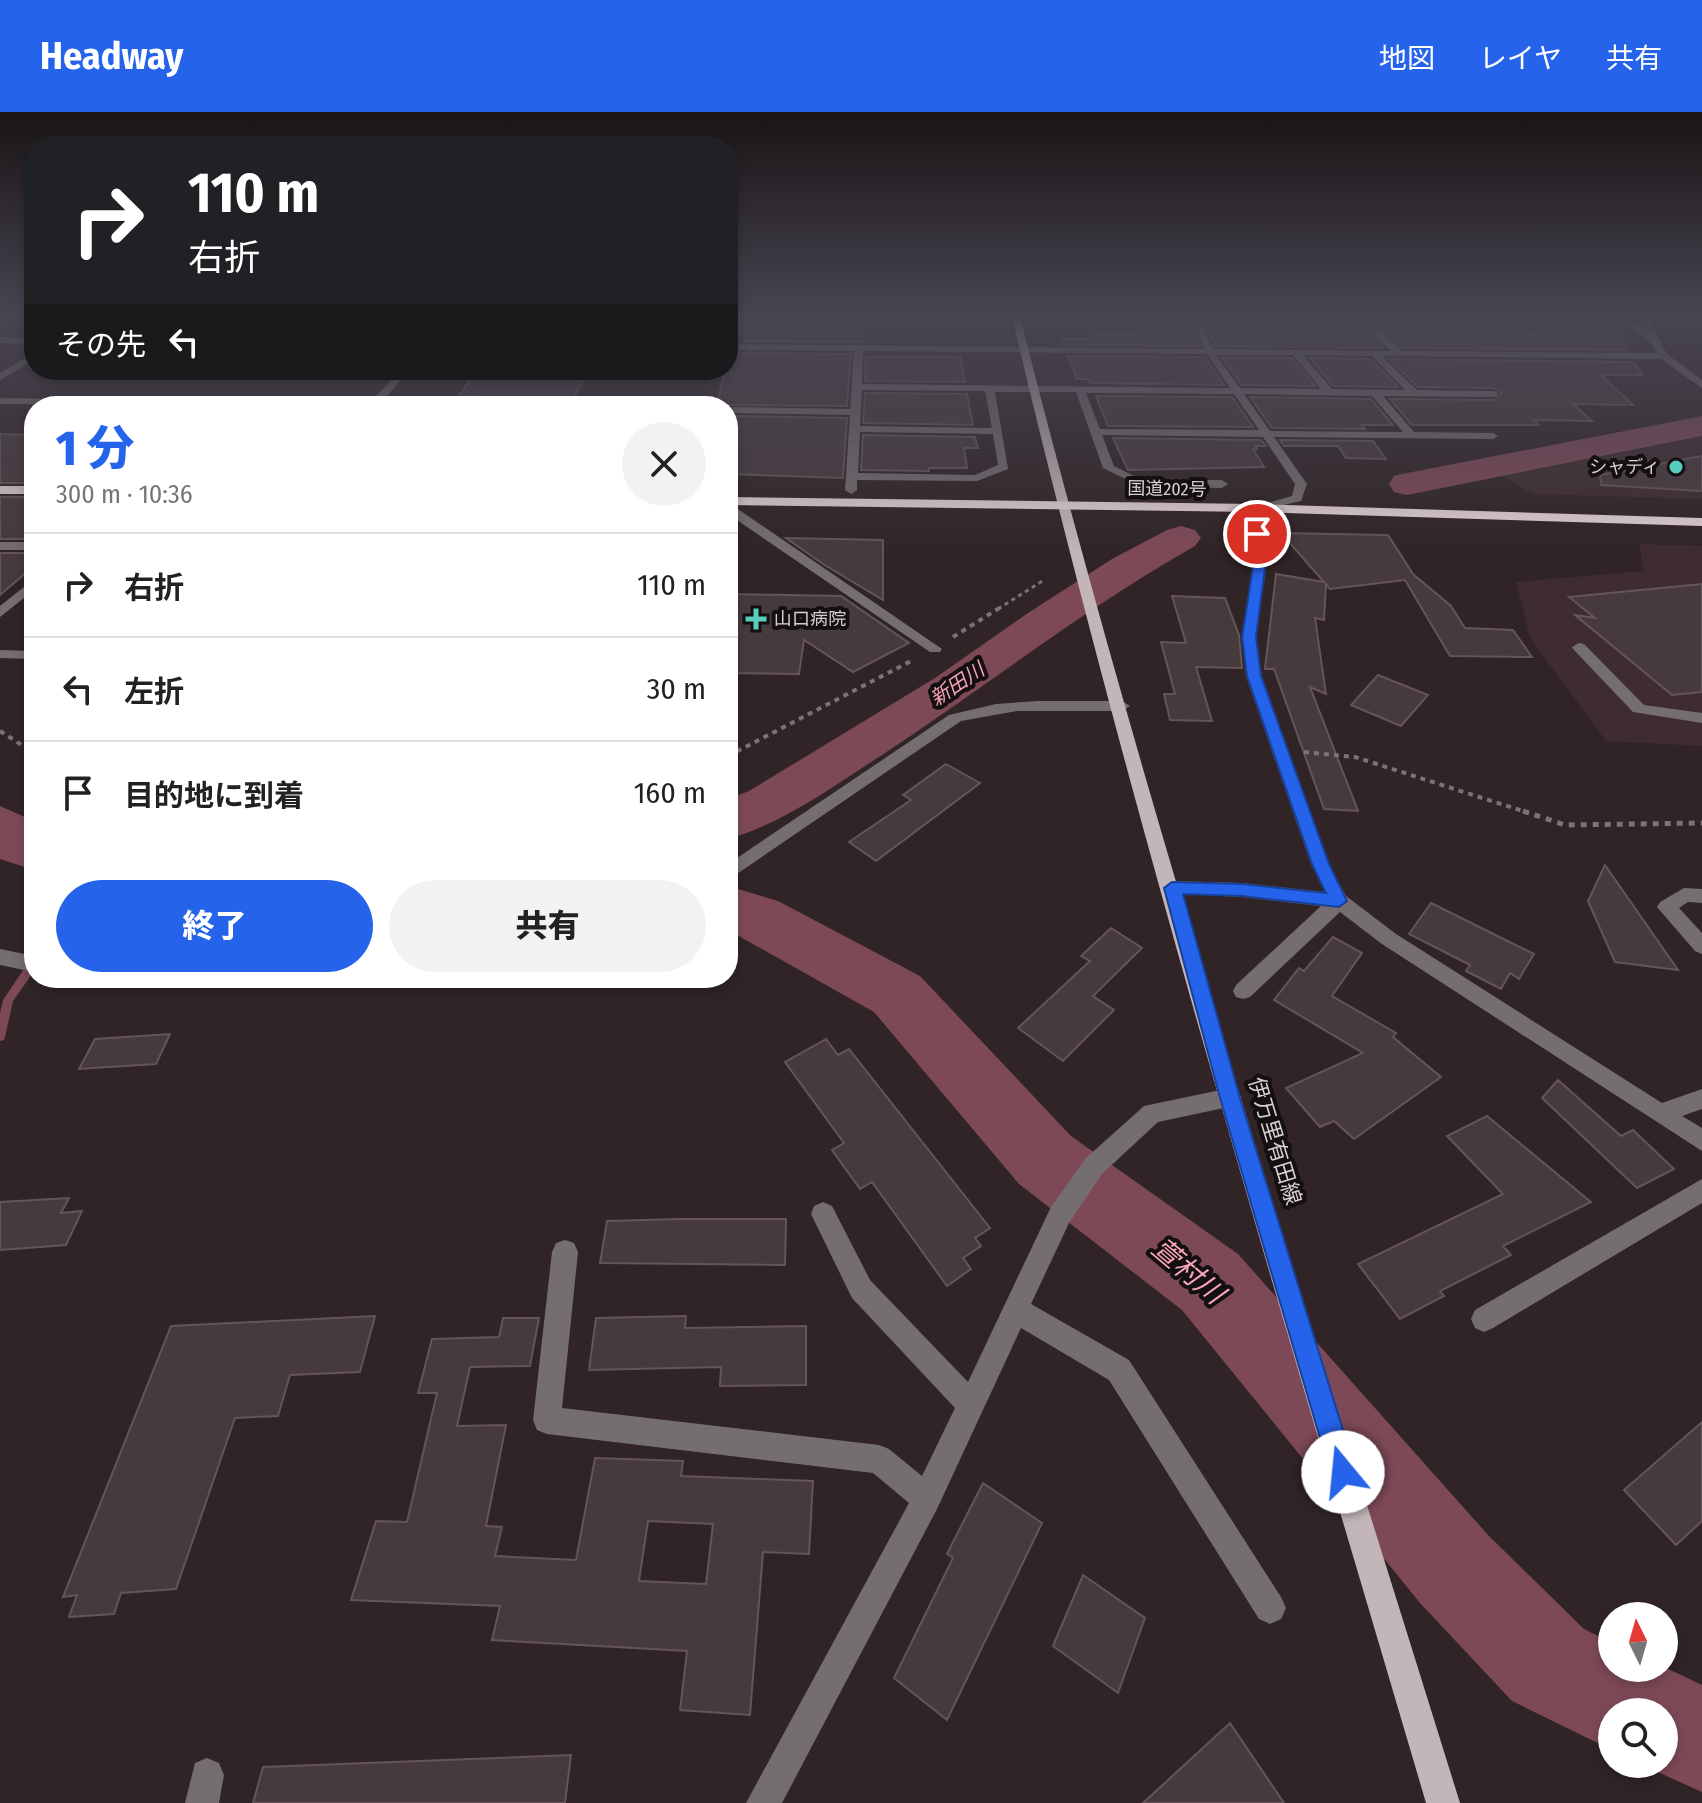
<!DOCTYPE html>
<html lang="ja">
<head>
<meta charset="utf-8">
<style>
  :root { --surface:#fff; --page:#f2f2f2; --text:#222; --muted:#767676; --line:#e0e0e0; --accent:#2563eb }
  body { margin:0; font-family:"Fira Sans Condensed","Noto Sans JP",sans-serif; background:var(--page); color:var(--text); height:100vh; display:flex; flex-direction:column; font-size:30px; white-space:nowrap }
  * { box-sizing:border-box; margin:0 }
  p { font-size:26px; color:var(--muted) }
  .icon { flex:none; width:44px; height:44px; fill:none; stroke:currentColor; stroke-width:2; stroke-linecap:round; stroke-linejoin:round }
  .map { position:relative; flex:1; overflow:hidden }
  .panel { position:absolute; left:24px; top:284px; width:714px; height:592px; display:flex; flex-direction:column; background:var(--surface); border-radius:32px; box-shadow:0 4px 12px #0003 }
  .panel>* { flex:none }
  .top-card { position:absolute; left:24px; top:24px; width:714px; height:244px; border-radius:32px; box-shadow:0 4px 12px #0003; background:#202124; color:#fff; overflow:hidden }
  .needle { width:52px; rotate:355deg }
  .fabs { position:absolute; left:1598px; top:1490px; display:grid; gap:16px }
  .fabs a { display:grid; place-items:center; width:80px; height:80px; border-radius:50%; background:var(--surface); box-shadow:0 4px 12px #0003; font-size:40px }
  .pin { position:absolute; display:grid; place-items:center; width:68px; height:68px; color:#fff; margin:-34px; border:4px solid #fff; border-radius:50%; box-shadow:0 2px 8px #0007 }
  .me { position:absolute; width:88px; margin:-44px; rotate:343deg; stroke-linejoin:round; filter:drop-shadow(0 0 6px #0008) }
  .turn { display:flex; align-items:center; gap:28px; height:168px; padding:0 32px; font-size:36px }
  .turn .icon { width:104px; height:104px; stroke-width:2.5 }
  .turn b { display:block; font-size:56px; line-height:68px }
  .then { display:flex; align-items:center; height:76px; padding:0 32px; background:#0003; gap:16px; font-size:30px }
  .round { display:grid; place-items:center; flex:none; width:84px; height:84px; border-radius:42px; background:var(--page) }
  .headline { display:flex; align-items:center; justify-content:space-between; height:136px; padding:0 32px }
  h1 { font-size:48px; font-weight:800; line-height:60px; color:var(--accent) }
  .cta { display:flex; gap:16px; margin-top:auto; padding:16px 32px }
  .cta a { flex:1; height:92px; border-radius:48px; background:var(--accent); color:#fff; font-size:32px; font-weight:800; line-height:92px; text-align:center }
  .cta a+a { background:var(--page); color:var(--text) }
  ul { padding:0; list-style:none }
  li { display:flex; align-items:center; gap:24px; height:104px; padding:0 32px; border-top:2px solid var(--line) }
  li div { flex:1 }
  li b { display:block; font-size:30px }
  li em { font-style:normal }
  header { display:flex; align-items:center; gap:48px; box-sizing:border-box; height:112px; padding:0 40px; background:var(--accent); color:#fff }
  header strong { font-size:38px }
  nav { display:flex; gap:44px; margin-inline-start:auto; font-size:28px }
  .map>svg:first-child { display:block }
  .built { fill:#3e2c30 }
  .water { fill:#7e4957 }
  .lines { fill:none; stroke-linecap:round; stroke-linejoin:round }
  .stream { fill:#7e4957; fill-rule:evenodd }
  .river { fill:#7e4957; fill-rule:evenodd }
  .building { fill:#473a3d; stroke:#635558; stroke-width:2; fill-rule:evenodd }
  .path-far2 { stroke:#7d7375; stroke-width:3; stroke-dasharray:4 4; stroke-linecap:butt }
  .path-far1 { stroke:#7d7375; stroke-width:4; stroke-dasharray:5 5; stroke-linecap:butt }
  .path { stroke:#7d7375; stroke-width:5; stroke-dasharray:6 6; stroke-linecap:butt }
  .minor { fill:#756e70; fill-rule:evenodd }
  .major { fill:#c3b6b8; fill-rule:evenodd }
  .highway { fill:#e2d2d5; fill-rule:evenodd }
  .route { fill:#2563eb; stroke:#184099; stroke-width:2 }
  .poi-dot { fill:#59cebf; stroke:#140f10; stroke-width:3 }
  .labels { text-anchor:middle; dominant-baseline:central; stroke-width:8; stroke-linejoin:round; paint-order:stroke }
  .far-poi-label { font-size:18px; fill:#d7cfd1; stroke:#140f10; text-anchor:end }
  .far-street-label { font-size:18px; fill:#d7cfd1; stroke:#140f10 }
  .far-water-label { font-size:20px; font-style:italic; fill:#f9a4b9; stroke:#140f10 }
  .street-label { font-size:22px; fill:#d7cfd1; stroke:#140f10 }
  .near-water-label { font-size:28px; font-style:italic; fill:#f9a4b9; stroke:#140f10 }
</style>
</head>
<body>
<header>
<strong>Headway</strong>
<nav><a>地図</a><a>レイヤ</a><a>共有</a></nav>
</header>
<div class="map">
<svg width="1702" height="1691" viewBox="0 0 1702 1691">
  <rect width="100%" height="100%" fill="#302426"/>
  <!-- built -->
  <path class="built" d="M 1702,325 L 1702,387 L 1533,382 L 1502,364 Z
    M 1639,432 L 1702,434 L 1702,634 L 1606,629 L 1530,526 L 1516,470 L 1644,459 Z"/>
  <!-- water -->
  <path class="water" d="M 0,694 L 34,709 L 34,758 L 0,747 Z"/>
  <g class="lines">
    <!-- stream -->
    <path class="stream" d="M 34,847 L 34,859 L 13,889 L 5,925 L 4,928 L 0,929 L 0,901 L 3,888 L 30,848 Z"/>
    <!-- river -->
    <path class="river" d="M 1702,304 L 1702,324 L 1407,383 L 1394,380 L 1389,372 L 1394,364 L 1407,361 Z
      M 1181,414 L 1195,418 L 1201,426 L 1195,434 C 1085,496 987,574 882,643 C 832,675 786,710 728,727 L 728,687 L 749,679 L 935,566 L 1028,501 L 1112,447 L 1167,418 Z
      M 728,774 L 778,789 L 920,864 L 1071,1024 L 1238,1142 L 1488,1423 L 1584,1517 L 1612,1531 L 1612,1556 L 1664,1555 L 1702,1573 L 1702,1680 L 1640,1652 L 1664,1652 L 1664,1600 L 1612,1600 L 1612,1638 L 1512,1589 L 1420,1491 L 1182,1198 L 1019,1072 L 874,900 L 728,818 Z"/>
  </g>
  <!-- building -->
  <path class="building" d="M 728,205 L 865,205 L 863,230 L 728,229 Z
    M 1324,205 L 1355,205 L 1384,236 L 1215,234 L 1207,214 L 1214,211 L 1330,211 Z
    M 1371,205 L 1461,205 L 1469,209 L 1506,209 L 1529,224 L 1545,214 L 1618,220 L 1627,238 L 1403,236 Z
    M 1175,206 L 1180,211 L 1191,211 L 1200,234 L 1064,233 L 1062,227 L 1095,227 L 1092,221 L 1146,221 L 1135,207 Z
    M 728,241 L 851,242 L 847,294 L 717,293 L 725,258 L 728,258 Z
    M 1068,244 L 1205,245 L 1224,273 L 1090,271 L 1088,267 L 1077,267 Z
    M 866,245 L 960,245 L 965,270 L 865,269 Z
    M 1222,246 L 1292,246 L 1315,274 L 1242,273 Z
    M 1310,246 L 1371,247 L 1398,275 L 1333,274 Z
    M 1389,247 L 1634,250 L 1642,263 L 1601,263 L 1633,293 L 1573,292 L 1592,309 L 1533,308 L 1539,313 L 1412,313 L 1390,287 L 1494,288 L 1502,281 L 1494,276 L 1418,275 Z
    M 477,258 L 588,258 L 574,285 L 459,284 Z
    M 865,281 L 967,282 L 973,313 L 863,311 Z
    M 1096,284 L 1232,285 L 1253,315 L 1108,314 Z
    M 1250,285 L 1371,287 L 1393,313 L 1362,313 L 1365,317 L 1272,316 Z
    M 728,304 L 847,306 L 843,366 L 728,362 Z
    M 0,322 L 34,323 L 34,371 L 0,371 Z
    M 863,323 L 975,325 L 978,336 L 964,336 L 967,356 L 929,356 L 929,359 L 861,358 Z
    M 1113,326 L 1261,328 L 1266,334 L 1255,334 L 1257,337 L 1253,337 L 1264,355 L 1128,358 Z
    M 1280,328 L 1373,329 L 1386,347 L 1346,346 L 1338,334 L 1284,334 Z
    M 1702,344 L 1702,379 L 1601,373 L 1600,363 Z
    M 0,385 L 34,385 L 34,427 L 0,427 Z
    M 1281,421 L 1388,423 L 1413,462 L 1451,494 L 1465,516 L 1513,518 L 1532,545 L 1450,544 L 1405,468 L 1330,477 L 1326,472 L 1324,508 L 1315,506 L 1326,582 L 1310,575 L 1358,699 L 1324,697 L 1274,557 L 1265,557 L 1276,462 L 1324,470 Z
    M 786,426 L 883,428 L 883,488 L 823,452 Z
    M 0,441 L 34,441 L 34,454 L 0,483 Z
    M 1702,472 L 1702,580 L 1672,583 L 1575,503 L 1595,506 L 1569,485 Z
    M 728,482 L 841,484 L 909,531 L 853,560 L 804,528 L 799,562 L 728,561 Z
    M 1172,484 L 1225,486 L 1239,523 L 1242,556 L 1196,555 L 1212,609 L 1170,608 L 1164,582 L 1175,582 L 1161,530 L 1186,531 Z
    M 1378,563 L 1428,583 L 1401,614 L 1351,593 Z
    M 946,652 L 980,671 L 876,749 L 849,730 L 911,688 L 903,683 Z
    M 1605,753 L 1678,858 L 1615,850 L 1588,789 Z
    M 1431,791 L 1534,842 L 1519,867 L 1510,861 L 1501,877 L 1466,859 L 1470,853 L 1409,822 Z
    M 1111,816 L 1142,836 L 1093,884 L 1114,898 L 1063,949 L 1018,916 L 1090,849 L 1081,844 Z
    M 1333,825 L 1362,841 L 1332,884 L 1396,921 L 1393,925 L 1441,965 L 1354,1027 L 1334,1009 L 1320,1015 L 1286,976 L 1363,941 L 1274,888 L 1299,856 L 1304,859 Z
    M 170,922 L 156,952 L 79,957 L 95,927 Z
    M 826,927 L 838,943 L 849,937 L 990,1116 L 975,1126 L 981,1134 L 963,1146 L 971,1157 L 947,1174 L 872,1070 L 860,1077 L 832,1038 L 844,1031 L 785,950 Z
    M 1558,968 L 1621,1024 L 1633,1018 L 1674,1057 L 1637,1076 L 1542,986 Z
    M 1487,1004 L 1591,1090 L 1503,1134 L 1511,1143 L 1440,1179 L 1444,1184 L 1400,1207 L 1358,1152 L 1503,1082 L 1447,1024 Z
    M 69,1086 L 61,1101 L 82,1099 L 66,1133 L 0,1138 L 0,1090 Z
    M 680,1107 L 786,1107 L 785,1153 L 600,1151 L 607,1109 Z
    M 375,1204 L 360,1260 L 290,1263 L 278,1304 L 235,1306 L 176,1477 L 121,1481 L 114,1502 L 69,1505 L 77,1483 L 63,1485 L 171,1214 Z
    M 686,1204 L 685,1216 L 806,1214 L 806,1273 L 720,1274 L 721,1255 L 589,1258 L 596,1206 Z
    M 503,1206 L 539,1206 L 530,1254 L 470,1255 L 457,1314 L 506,1313 L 486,1414 L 502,1415 L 495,1444 L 576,1448 L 595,1346 L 683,1349 L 681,1364 L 813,1369 L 809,1442 L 763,1440 L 750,1603 L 680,1598 L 687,1539 L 492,1528 L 500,1494 L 351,1488 L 376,1409 L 407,1410 L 437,1281 L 418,1281 L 432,1227 L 499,1225 ZM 648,1409 L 713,1412 L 706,1472 L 639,1469 Z
    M 1702,1310 L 1702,1409 L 1676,1433 L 1624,1378 Z
    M 983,1371 L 1042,1411 L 947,1608 L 894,1566 L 953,1446 L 947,1442 Z
    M 1083,1463 L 1145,1506 L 1118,1581 L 1053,1534 Z
    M 1230,1611 L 1284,1691 L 1143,1691 Z
    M 571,1643 L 565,1691 L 253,1691 L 263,1655 Z"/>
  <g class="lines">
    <!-- path-far2 -->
    <path class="path-far2" d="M 998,497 L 1044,468"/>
    <!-- path-far1 -->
    <path class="path-far1" d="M 953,525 L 1001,495
      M 0,619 L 34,641
      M 1304,640 L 1355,645 L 1529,701
      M 728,644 L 913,548"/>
    <!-- path -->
    <path class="path" d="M 1523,699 L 1565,713 L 1702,711"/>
    <!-- minor -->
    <path class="minor" d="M 1209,205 L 1221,205 L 1203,212 L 1213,237 L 1391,239 L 1358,205 L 1367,205 L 1402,239 L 1657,241 C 1645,217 1626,221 1619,205 L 1627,205 L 1644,216 L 1639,205 L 1647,205 L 1667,242 L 1702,268 L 1702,276 L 1661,247 L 1382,244 L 1417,278 L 1494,279 L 1499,282 L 1494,285 L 1383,284 L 1414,320 L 1493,321 L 1498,324 L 1493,327 L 1274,325 L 1307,372 L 1301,389 L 1261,398 L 1267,449 L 1256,525 L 1262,564 L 1329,752 L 1346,784 L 1396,822 L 1662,991 L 1702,977 L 1702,997 L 1682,1004 L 1702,1016 L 1702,1039 L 1382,832 L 1340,800 L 1250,885 L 1243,887 L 1236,885 L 1233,879 L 1236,873 L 1321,794 L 1242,785 L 1165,781 L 1163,776 L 1172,769 L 1242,771 L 1325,780 L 1311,752 L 1246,564 L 1242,525 L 1253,449 L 1249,396 L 1292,384 L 1295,372 L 1263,325 L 1102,323 L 1114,354 L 1142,368 L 1222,368 L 1228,372 L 1222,376 L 1140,374 L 1103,356 L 1076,280 L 995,280 L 1008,357 L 977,369 L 857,368 L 857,378 L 851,382 L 845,378 L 850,303 L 728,301 L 728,295 L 850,297 L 854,239 L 728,238 L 728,232 L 1204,237 L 1194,211 ZM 863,239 L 1207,242 L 1230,276 L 862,272 ZM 1216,243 L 1293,243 L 1321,277 L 1240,276 ZM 1303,243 L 1372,244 L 1405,278 L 1332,277 ZM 862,278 L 985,279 L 992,316 L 860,314 ZM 1086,281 L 1234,282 L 1259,318 L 1100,317 ZM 1244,282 L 1372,284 L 1403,320 L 1270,319 ZM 860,320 L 993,322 L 998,353 L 975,363 L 858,361 Z
      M 0,225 L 34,226 L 34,232 L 0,231 Z
      M 34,241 L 34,248 L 0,268 L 0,261 Z
      M 400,258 L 410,258 L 381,291 L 387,294 L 0,292 L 0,286 L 370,291 Z
      M 728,392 L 732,393 L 942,537 L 940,540 L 930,540 L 728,402 Z
      M 0,430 L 34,430 L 34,438 L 0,438 Z
      M 34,467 L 34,478 L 0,505 L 0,494 Z
      M 1579,531 L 1584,532 L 1644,593 L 1702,601 L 1702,611 L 1633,600 L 1574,538 L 1572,535 Z
      M 0,538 L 34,539 L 34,547 L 0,546 Z
      M 1038,589 L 1122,589 L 1130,594 L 1122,599 L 1017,599 L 961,609 L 728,768 L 728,752 L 949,603 L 996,592 Z
      M 1684,776 L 1702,777 L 1702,791 L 1688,790 L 1679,796 L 1702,821 L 1702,842 L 1695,839 L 1657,795 L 1660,790 Z
      M 0,837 L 34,844 L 34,860 L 0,853 Z
      M 1230,976 L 1238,979 L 1241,986 L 1238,993 L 1158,1010 L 1102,1062 L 1069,1111 L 1031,1192 L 1129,1248 L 1281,1485 L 1286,1496 L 1281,1507 L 1270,1512 L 1259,1507 L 1109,1268 L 1021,1216 L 937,1397 L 782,1691 L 746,1691 L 909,1391 L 873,1361 L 547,1322 L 537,1318 L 533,1308 L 552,1140 L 556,1131 L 565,1128 L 574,1131 L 578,1140 L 562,1296 L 879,1333 L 889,1337 L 922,1364 L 955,1296 L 852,1186 L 811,1102 L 814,1094 L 823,1090 L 832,1094 L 870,1168 L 968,1270 L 1051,1095 L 1086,1046 L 1144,994 Z
      M 1702,1067 L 1702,1091 L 1493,1216 L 1484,1220 L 1475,1216 L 1471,1207 L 1475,1198 Z
      M 207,1646 L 219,1651 L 224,1663 L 219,1691 L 185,1691 L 195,1651 Z"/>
    <!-- major -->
    <path class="major" d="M 1012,205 L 1020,205 C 1147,706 1307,1198 1460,1691 L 1426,1691 C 1281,1198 1130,705 1012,205 Z"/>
    <!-- highway -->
    <path class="highway" d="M 0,374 L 34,374 L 34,382 L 0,382 Z
      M 728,385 L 1255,392 L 1702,406 L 1702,414 L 1255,400 L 728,393 Z"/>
  </g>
  <!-- sky -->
  <linearGradient id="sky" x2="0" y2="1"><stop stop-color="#1a1415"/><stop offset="0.46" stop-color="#484552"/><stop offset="1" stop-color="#484552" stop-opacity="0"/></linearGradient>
  <rect width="1702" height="441" fill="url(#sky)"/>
  <!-- route -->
  <path class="route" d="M 1257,419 L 1263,422 L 1266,449 L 1256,525 L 1261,564 L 1329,752 L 1347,789 L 1339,795 L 1242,784 L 1183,782 L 1240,986 L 1356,1360 L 1353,1370 L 1343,1374 L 1334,1370 L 1330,1360 L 1220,986 L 1164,776 L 1172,770 L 1242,772 L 1326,781 L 1312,752 L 1247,564 L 1242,525 L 1254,449 L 1252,422 Z"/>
  <!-- markers -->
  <g class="poi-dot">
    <circle cx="1676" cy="355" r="8"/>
    <path d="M752 495h8v8h8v8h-8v8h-8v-8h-8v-8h8z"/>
  </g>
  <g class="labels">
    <!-- far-poi labels -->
    <g class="far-poi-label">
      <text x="1660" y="355">シャディ</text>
      <text x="774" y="507" text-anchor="start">山口病院</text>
    </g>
    <!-- far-street labels -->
    <g class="far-street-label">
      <text transform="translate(1167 377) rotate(1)">国道202号</text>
    </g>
    <!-- far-water labels -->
    <g class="far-water-label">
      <text transform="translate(957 572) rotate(-34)">新田川</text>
    </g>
    <!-- street labels -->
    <g class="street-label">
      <text transform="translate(1275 1029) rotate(73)">伊万里有田線</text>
    </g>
    <!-- near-water labels -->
    <g class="near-water-label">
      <text transform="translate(1188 1159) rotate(40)">萱村川</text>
    </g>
  </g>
</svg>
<div class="fabs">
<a><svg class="needle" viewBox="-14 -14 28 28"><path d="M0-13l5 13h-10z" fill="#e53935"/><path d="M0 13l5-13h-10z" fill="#767676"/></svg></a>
<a><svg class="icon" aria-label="search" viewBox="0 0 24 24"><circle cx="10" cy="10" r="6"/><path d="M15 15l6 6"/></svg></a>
</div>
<div class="pin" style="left:1257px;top:422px;background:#d93025"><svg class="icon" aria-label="arrive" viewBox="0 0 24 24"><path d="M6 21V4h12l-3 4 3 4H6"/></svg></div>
<svg class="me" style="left:1343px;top:1360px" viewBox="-20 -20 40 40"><circle r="19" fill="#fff"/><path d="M0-13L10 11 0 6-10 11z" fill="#2563eb"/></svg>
<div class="top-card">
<div class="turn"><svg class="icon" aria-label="right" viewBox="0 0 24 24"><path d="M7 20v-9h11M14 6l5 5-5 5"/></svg><div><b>110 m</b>右折</div></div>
<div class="then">その先<svg class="icon" aria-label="left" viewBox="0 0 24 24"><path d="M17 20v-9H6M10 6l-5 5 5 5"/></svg></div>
</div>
<section class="panel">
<div class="headline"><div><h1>1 分</h1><p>300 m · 10:36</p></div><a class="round"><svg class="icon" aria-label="close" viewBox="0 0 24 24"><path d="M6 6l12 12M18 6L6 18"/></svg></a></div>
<ul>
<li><svg class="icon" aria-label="right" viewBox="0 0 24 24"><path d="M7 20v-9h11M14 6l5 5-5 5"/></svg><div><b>右折</b></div><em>110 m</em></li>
<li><svg class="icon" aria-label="left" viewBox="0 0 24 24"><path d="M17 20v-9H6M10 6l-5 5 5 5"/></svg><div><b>左折</b></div><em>30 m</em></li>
<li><svg class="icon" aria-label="arrive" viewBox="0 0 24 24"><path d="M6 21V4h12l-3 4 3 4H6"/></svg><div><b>目的地に到着</b></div><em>160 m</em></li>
</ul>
<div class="cta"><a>終了</a><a>共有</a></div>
</section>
</div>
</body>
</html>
